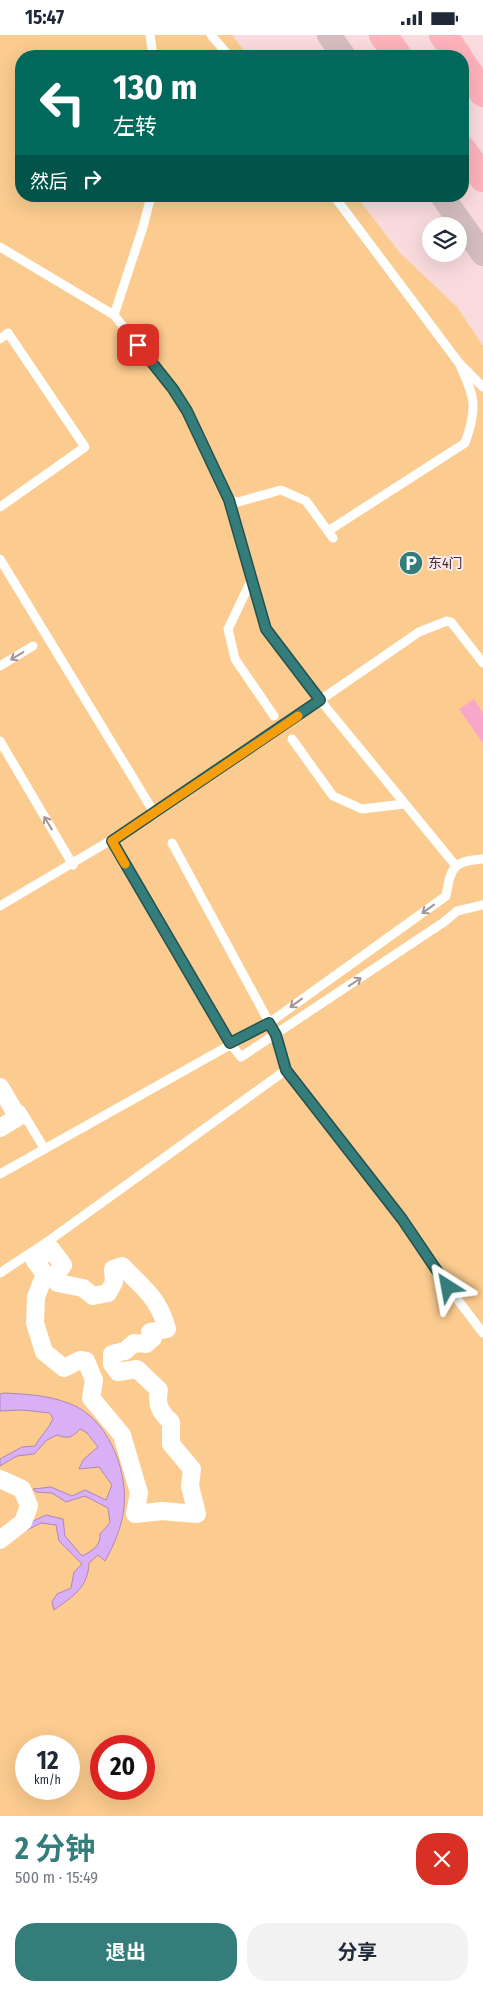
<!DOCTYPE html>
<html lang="zh">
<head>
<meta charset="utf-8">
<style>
  :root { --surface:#fff; --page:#f2f2f3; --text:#1f2937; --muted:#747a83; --accent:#347d7a }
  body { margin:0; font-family:"Fira Sans Condensed","Noto Sans SC",sans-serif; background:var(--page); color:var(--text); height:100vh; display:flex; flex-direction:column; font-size:19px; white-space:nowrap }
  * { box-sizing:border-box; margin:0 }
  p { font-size:16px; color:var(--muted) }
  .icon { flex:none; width:28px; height:28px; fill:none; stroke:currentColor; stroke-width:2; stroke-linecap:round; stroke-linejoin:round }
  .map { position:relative; height:1781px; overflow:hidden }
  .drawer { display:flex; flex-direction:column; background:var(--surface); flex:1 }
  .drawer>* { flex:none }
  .top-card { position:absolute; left:15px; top:15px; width:454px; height:152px; border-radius:20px; box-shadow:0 5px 20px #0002; background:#00695c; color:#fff; overflow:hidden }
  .controls { position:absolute; left:422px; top:182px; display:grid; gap:10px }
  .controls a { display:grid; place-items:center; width:45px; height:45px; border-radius:50%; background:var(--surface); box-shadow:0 5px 20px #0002; font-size:25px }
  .speed { position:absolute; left:15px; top:1700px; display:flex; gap:10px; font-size:25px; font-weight:700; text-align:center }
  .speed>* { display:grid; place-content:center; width:65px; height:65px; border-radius:50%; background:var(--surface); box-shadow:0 5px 20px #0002; line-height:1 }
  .speed small { font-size:12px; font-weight:400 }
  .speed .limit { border:8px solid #d22; background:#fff; color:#111 }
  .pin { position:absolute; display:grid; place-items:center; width:42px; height:42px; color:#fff; margin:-21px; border-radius:10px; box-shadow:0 2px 8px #0006 }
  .me { position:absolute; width:55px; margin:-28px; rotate:326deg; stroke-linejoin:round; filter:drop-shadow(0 0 4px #0008) }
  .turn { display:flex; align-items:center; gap:18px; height:105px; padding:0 15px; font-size:22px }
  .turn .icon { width:65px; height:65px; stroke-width:2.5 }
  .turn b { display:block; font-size:35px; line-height:42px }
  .then { display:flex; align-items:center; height:48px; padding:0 15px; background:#0003; gap:10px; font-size:19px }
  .round { display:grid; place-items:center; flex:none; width:52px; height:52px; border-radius:20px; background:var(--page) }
  .headline { display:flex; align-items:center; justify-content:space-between; height:85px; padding:0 15px }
  h1 { font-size:30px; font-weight:700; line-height:38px; color:var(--accent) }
  .action { display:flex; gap:10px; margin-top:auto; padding:10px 15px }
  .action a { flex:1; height:58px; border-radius:20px; background:var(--accent); color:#fff; font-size:20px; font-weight:700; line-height:58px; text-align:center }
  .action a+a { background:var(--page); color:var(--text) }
  .status { display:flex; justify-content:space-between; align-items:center; height:35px; padding:0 25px; background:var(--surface); direction:ltr }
  .status svg { height:14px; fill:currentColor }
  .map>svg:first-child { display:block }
  .green { fill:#fbcb8f; fill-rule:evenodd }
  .water { fill:#d9aff5; stroke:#ae87ba }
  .building { fill:#f8a7cb }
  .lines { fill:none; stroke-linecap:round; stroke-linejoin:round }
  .lane { stroke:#fff; stroke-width:9 }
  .street { stroke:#fff; stroke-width:18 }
  .secondary { stroke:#d5bdc0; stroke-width:24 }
  .highway { stroke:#feb2bb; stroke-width:28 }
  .oneway { stroke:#a49597 }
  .route-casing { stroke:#22514f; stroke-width:12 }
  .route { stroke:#347d7a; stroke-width:9 }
  .slow { stroke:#f59e0b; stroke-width:9 }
  .labels { text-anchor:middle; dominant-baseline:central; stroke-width:4; stroke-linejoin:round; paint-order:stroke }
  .poi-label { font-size:14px; fill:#482b2f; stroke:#fceced; text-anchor:start }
</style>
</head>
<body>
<div class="status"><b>15:47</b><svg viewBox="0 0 49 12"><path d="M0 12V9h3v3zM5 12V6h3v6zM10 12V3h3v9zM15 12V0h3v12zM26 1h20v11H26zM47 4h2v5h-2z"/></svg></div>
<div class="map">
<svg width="483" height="1781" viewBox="0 0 483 1781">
  <rect width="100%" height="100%" fill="#f9dadd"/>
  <!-- green -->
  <path class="green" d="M 0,0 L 232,0 L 248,21 L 21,21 L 21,161 L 356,161 L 400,218 L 457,272 L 483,311 L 483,1781 L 0,1781 ZM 26,1711 L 69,1711 L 69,1754 L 26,1754 ZM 101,1711 L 144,1711 L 144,1754 L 101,1754 Z"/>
  <!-- water -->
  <path class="water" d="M 4,1358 C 25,1359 47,1360 68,1368 C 107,1381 128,1434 124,1472 C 122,1492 114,1510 105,1526 L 98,1520 L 89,1528 C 88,1553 73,1561 54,1575 L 52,1567 L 57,1559 L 71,1553 L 74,1537 L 82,1529 L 59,1506 L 56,1490 L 41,1488 L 27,1495 L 29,1488 L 46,1480 L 63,1484 L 65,1501 L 82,1521 C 92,1516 101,1511 100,1499 L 110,1488 L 108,1473 L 85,1461 L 66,1467 L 52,1458 L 36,1457 L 33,1454 L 51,1452 L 72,1461 L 85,1455 L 106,1465 L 112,1450 L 99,1432 L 79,1434 L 83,1425 L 98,1412 L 87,1398 L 80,1394 C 72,1403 68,1404 57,1400 L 47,1405 L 34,1419 L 17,1421 L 0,1431 L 0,1424 L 22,1412 L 35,1411 C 40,1401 49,1394 53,1384 L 50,1378 L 22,1375 L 0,1376 L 0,1359 Z"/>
  <!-- building -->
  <path class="building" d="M 474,664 L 483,678 L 483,708 L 459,674 Z"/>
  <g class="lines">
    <!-- lane -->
    <path class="lane" d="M 150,0 L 153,21
      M 211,0 L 229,21
      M 334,161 L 459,328 L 483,352
      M 0,212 L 114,280 L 173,354 L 189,379 L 229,465 L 266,594 L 320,665 L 456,831
      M 114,280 L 143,192 L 151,161
      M 0,304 L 8,298 L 85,412 L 0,472
      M 229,465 L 238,467 L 281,455 L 306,466 L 333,503
      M 328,496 L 465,408 C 478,372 475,362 459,328
      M 0,524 L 155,779
      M 251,546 L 228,594 L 235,624 L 274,681
      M 0,631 L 33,611
      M 292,704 L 333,761 L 362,774 L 404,769
      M 0,706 L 73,830
      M 112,807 L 230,1008 L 241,1022 L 444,887 L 457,876 L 483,870
      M 172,808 L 276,1000 L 286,1035 L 402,1184 L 448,1252 L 483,1298
      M 0,871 L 155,779 L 419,597 L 447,586 L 451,587 L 483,628
      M 21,1075 L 44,1113
      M 0,1139 L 269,988 L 446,861 C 451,832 453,826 483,824
      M 0,1238 L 47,1207 L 286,1035"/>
    <!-- street -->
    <path class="street" d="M 0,1052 L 18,1082 L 0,1093
      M 51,1214 L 63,1230 L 57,1238 L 58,1248 L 83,1253 L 93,1261 L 108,1258 L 114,1247 L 113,1234 L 122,1231 C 143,1253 159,1263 167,1294 L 150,1297 L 153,1303 L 146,1309 L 134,1308 L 125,1316 L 112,1319 L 112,1329 L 118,1337 L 137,1334 L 159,1355 C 156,1370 160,1377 171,1387 L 171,1409 L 192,1434 L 190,1451 L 197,1479 L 162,1476 L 135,1479 L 139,1458 L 122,1400 L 91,1363 L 94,1345 L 86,1326 L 80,1325 L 64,1333 L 44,1317 L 35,1288 L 36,1262 L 45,1239 L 35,1226 Z
      M 0,1444 L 22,1454 L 29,1471 L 23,1487 L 0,1505"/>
    <!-- secondary -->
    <path class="secondary" d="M 329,0 L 344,21
      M 442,161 L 483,219"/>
    <!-- highway -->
    <path class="highway" d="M 383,0 L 398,21
      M 443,0 L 458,21
      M 462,28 L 483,58
      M 462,114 L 483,143"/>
  </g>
  <!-- one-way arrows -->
  <defs><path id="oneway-shaft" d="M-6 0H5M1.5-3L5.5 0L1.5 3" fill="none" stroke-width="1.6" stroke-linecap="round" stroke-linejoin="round" transform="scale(1.25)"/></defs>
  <g class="oneway">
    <use href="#oneway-shaft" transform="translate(17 621) rotate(149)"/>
    <use href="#oneway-shaft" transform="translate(48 788) rotate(-121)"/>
    <use href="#oneway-shaft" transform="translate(428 874) rotate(144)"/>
    <use href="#oneway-shaft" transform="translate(355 947) rotate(-34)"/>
    <use href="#oneway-shaft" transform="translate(296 968) rotate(144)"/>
  </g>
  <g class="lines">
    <!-- route casing -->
    <g class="route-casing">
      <path id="route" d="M 138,310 L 173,354 L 187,376 L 229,465 L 266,594 L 320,665 L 112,806 L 230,1008 L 269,988 L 276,1000 L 286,1035 L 402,1184 L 448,1252"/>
    </g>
    <!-- route -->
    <use href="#route" class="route"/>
    <!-- slow -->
    <path class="slow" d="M 125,829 L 112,806 L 298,681"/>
  </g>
  <!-- icons -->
  <defs>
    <g id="parking-disc" transform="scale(1.25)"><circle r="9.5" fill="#347d7a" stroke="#fceced"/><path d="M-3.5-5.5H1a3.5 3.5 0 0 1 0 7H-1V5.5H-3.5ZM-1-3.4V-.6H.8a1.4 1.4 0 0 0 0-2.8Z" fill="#fff"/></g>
  </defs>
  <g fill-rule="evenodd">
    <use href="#parking-disc" x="411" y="528"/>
  </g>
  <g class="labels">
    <!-- poi labels -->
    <g class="poi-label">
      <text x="428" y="528">东4门</text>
    </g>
  </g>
</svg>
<div class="controls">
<a><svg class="icon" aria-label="layers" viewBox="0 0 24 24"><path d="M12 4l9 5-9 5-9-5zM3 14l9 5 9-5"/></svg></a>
</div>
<div class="speed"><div>12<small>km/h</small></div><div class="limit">20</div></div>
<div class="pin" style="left:138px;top:310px;background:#d93025"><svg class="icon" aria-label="arrive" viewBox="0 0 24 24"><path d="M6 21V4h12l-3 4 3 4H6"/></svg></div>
<svg class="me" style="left:448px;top:1252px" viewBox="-20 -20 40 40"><path d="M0-17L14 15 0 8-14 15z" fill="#347d7a" stroke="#fff" stroke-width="4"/></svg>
<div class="top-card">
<div class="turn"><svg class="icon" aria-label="left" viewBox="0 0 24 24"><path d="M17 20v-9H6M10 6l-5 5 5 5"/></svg><div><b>130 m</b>左转</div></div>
<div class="then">然后<svg class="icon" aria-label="right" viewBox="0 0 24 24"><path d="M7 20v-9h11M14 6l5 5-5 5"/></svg></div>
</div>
</div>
<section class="drawer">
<div class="headline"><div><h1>2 分钟</h1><p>500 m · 15:49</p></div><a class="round" style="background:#d93025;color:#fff"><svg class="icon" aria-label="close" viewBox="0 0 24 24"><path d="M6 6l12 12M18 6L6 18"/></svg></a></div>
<div class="action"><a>退出</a><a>分享</a></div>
</section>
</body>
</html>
